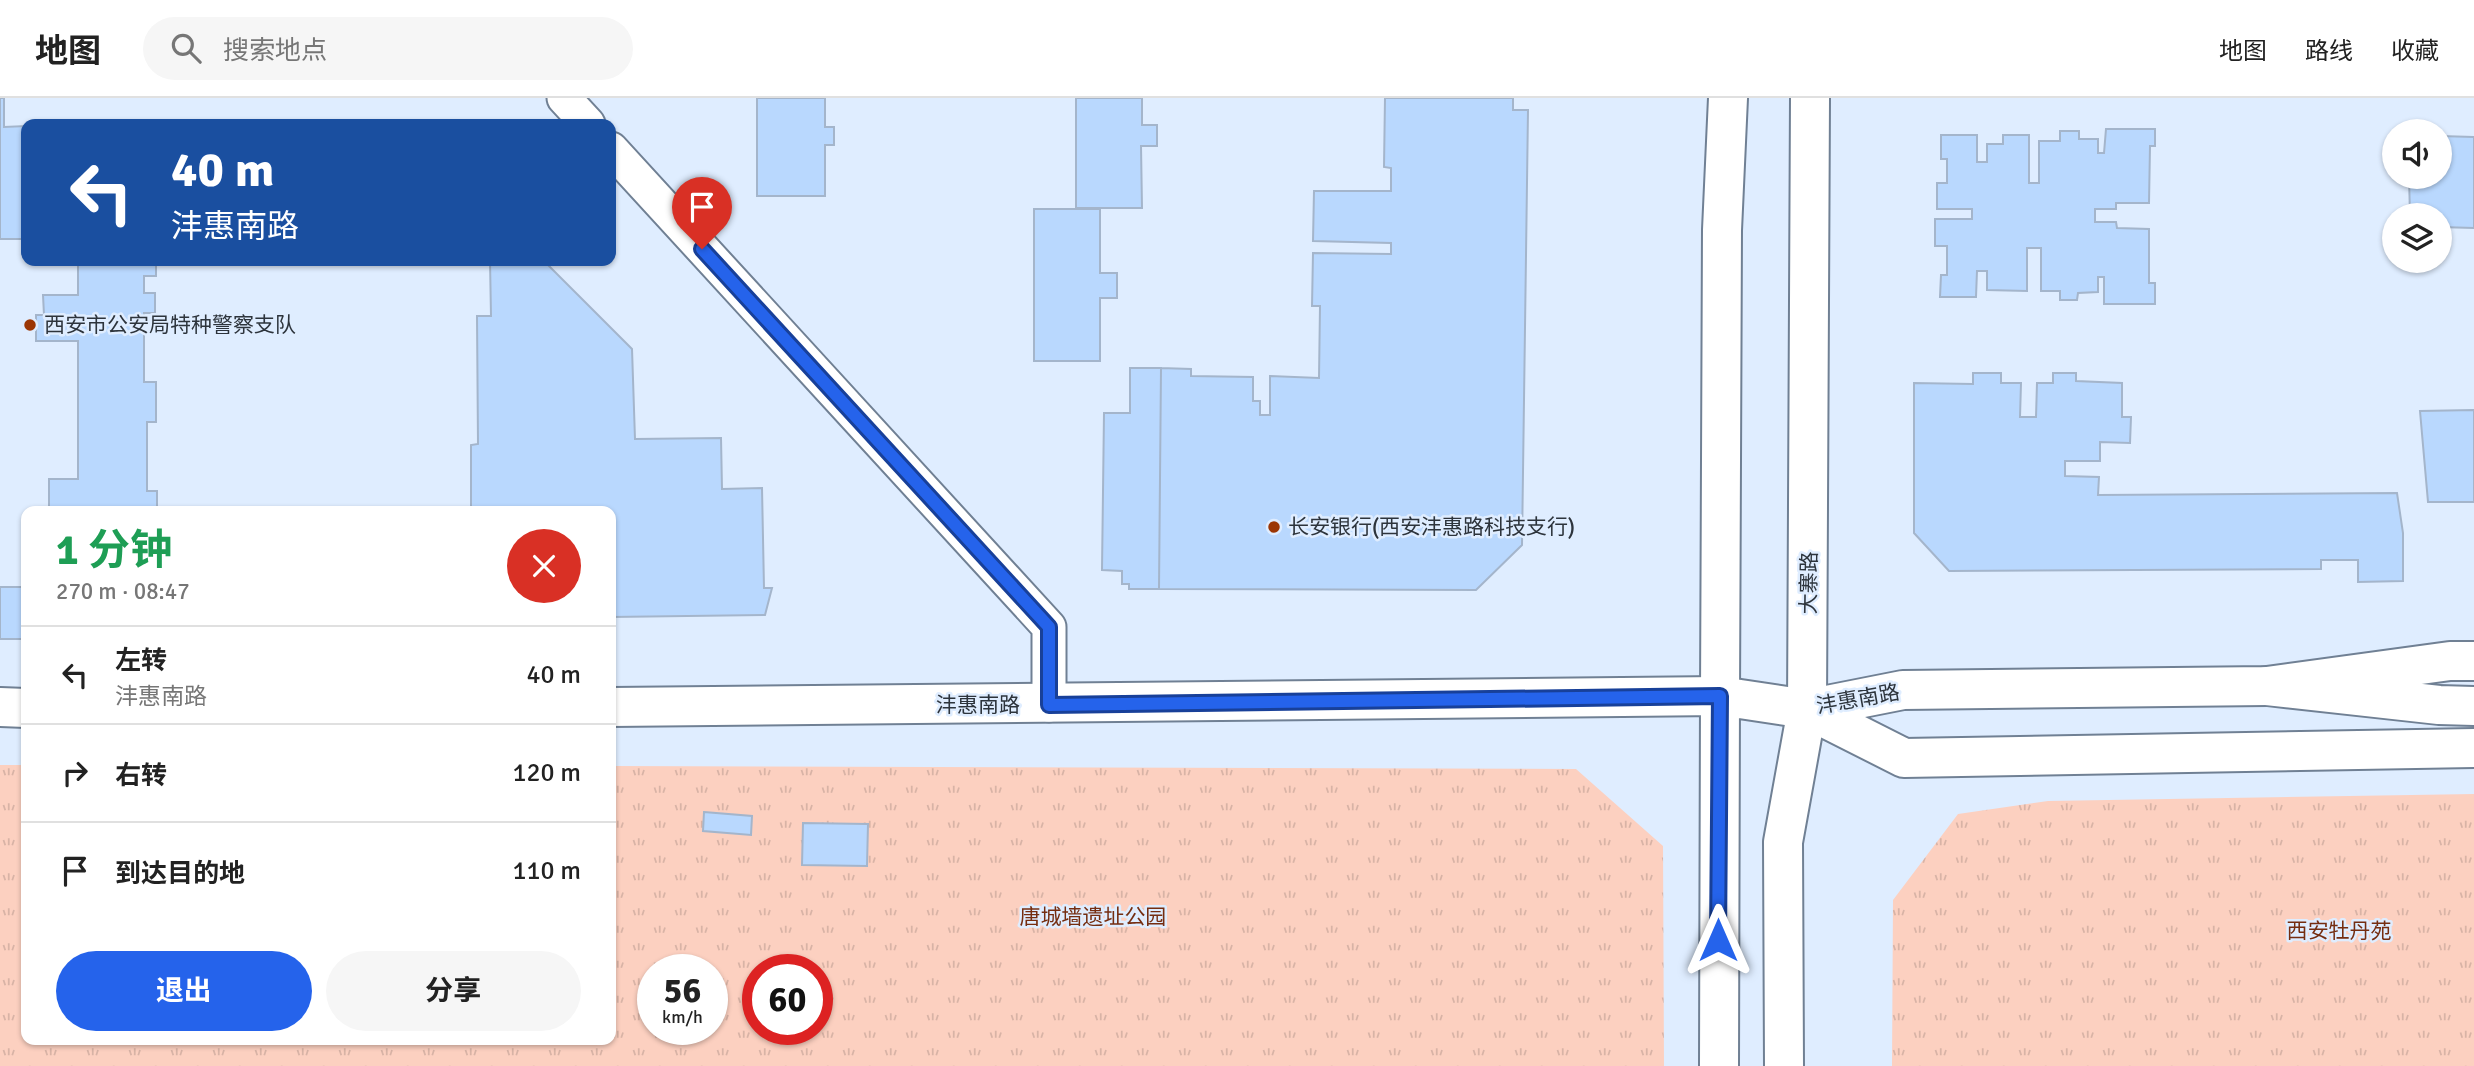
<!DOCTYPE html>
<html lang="zh">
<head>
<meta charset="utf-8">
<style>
  :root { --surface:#fff; --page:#f6f6f6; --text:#222; --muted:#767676; --line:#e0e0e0; --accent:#2563eb }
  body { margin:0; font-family:Signika,"Noto Sans SC",sans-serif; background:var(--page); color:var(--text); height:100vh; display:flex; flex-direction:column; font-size:26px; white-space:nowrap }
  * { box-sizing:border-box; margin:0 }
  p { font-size:23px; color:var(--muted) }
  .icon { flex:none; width:38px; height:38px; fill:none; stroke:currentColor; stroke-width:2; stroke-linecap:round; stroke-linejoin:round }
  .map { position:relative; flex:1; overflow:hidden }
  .panel { position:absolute; left:21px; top:408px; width:595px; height:539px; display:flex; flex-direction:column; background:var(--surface); border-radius:14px; box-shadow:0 2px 5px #0004 }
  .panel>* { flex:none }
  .guide { position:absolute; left:21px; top:21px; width:595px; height:147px; border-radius:14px; box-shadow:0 2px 5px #0004; background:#1a4fa0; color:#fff; overflow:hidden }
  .tools { position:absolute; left:2382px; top:21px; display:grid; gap:14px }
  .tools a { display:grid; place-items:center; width:70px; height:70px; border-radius:50%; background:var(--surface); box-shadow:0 2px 5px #0004; font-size:35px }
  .speed { position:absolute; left:637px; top:856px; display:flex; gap:14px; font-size:35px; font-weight:700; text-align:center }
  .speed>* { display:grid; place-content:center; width:91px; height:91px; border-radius:50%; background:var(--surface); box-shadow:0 2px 5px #0004; line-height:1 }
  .speed small { font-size:18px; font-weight:400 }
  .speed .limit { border:10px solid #d22; background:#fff; color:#111 }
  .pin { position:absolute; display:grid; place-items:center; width:60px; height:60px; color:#fff; margin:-72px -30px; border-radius:50% 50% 50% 0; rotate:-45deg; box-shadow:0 0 7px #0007 }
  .pin .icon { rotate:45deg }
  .me { position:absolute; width:77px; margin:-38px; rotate:0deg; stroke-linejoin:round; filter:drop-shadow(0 0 5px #0008) }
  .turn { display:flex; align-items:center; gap:24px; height:147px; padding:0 35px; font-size:32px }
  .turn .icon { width:91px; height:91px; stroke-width:2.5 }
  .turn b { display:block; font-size:49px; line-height:60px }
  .round { display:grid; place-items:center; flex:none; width:74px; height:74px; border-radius:37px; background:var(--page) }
  .head { display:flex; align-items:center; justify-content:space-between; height:119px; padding:0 35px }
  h1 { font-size:42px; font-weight:700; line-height:52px; color:#1e9e55 }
  .primary-button { display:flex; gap:14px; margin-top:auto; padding:14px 35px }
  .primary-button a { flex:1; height:80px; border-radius:42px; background:var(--accent); color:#fff; font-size:28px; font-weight:700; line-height:80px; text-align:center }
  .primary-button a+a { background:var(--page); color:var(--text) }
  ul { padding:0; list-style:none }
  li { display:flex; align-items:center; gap:21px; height:98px; padding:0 35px; border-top:2px solid var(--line) }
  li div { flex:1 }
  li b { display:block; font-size:26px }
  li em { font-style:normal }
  header { display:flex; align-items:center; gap:42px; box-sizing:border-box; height:98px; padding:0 35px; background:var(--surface); border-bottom:2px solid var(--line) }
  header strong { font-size:33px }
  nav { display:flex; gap:38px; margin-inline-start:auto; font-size:24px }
  .search { width:490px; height:63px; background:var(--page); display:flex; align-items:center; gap:18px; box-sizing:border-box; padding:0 24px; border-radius:38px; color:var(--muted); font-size:26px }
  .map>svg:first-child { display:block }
  .grass { fill:url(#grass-tufts); fill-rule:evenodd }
  .building { fill:#b9d8fe; stroke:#a4b5cb; stroke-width:2 }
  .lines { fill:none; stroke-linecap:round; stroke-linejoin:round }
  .street-casing { stroke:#708094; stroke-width:37 }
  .secondary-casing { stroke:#708094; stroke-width:42 }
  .primary-casing { stroke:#708094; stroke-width:42 }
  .highway-casing { stroke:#708094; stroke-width:42 }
  .street { stroke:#fff; stroke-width:33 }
  .secondary { stroke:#fff; stroke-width:38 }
  .primary { stroke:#fff; stroke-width:38 }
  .highway { stroke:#fff; stroke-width:38 }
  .route-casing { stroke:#184099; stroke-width:18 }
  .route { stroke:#2563eb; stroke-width:12 }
  .poi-dot { fill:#9b3605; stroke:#dfedff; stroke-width:2.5 }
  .labels { text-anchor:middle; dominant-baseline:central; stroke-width:5; stroke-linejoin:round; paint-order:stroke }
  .poi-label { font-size:21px; fill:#2d343c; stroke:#dfedff; text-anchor:start }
  .street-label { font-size:21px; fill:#2d343c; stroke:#dfedff }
  .park-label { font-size:21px; fill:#752d10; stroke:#dfedff }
</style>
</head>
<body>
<header>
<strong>地图</strong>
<div class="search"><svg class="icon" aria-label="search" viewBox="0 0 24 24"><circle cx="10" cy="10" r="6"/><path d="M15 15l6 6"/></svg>搜索地点</div>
<nav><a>地图</a><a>路线</a><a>收藏</a></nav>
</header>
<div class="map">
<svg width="2474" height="968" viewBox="0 0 2474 968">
  <defs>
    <pattern id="grass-tufts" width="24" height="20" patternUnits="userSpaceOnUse" patternTransform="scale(1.75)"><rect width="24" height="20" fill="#fcd0c0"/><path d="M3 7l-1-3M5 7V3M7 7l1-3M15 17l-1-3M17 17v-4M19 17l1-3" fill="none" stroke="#d8b3a6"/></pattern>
  </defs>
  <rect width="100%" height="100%" fill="#dfedff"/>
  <!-- grass -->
  <path class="grass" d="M 0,667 L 26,667 L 26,942 L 611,942 L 611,668 L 1576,671 L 1663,748 L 1664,968 L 0,968 ZM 653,872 L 712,872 L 712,931 L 653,931 ZM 758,872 L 817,872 L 817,931 L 758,931 Z
    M 2474,696 L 2474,968 L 1892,968 L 1893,802 L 1958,716 L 2048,703 Z"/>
  <!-- building -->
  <path class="building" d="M 0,0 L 4,0 L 4,29 L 26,28 L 26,141 L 0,141 Z
    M 757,0 L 825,0 L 825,29 L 834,29 L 834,47 L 825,47 L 825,98 L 757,98 Z
    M 1076,0 L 1142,0 L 1142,27 L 1157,27 L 1157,48 L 1141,48 L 1142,110 L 1076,110 Z
    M 1385,0 L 1513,0 L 1513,12 L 1528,12 L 1522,447 L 1476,492 L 1159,491 L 1161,270 L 1191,271 L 1191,278 L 1253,279 L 1253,303 L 1260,303 L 1260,317 L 1270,317 L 1270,278 L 1319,280 L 1320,208 L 1312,208 L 1313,155 L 1391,156 L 1391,145 L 1313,143 L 1314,93 L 1391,93 L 1391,70 L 1384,69 Z
    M 78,24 L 144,24 L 144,26 L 78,26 Z
    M 2106,31 L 2155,31 L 2155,48 L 2150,48 L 2149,105 L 2116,105 L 2116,111 L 2095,111 L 2095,124 L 2116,124 L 2117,130 L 2149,131 L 2149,185 L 2155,185 L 2155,206 L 2104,206 L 2104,179 L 2098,179 L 2098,194 L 2078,195 L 2077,202 L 2060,202 L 2060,193 L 2041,193 L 2041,150 L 2027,150 L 2027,193 L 1987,192 L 1987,173 L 1977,173 L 1976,199 L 1940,199 L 1941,177 L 1947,177 L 1947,148 L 1935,148 L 1935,121 L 1972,121 L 1972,111 L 1937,111 L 1937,85 L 1947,85 L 1947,61 L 1941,61 L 1941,37 L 1977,37 L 1977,64 L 1987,64 L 1987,46 L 2003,46 L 2003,37 L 2029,37 L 2029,85 L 2039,85 L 2039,43 L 2060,43 L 2060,33 L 2079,33 L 2079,41 L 2098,41 L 2098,55 L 2104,55 Z
    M 2440,38 L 2474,39 L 2474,130 L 2440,129 L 2440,117 L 2410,117 L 2409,79 L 2440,79 Z
    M 1034,111 L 1100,111 L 1100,175 L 1117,175 L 1117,200 L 1100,200 L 1100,263 L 1034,263 Z
    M 78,163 L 156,163 L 156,178 L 144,178 L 144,195 L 155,195 L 155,215 L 144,215 L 144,284 L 156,284 L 156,324 L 147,324 L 147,393 L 157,393 L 157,413 L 49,413 L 49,381 L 78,381 L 78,243 L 36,243 L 36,217 L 44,217 L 43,197 L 78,197 Z
    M 490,163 L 544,163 L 632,251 L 635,341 L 721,340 L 722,391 L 762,390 L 764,490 L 772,490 L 765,517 L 611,519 L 611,413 L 471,413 L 471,347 L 478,346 L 477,218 L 491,218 Z
    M 1130,270 L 1161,270 L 1159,491 L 1129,491 L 1129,486 L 1122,486 L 1122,473 L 1102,472 L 1104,315 L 1130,315 Z
    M 1973,275 L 2001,275 L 2001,285 L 2021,285 L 2020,319 L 2036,319 L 2037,285 L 2053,285 L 2053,275 L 2076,275 L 2076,283 L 2122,285 L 2122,319 L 2131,319 L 2130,345 L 2100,344 L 2100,363 L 2065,363 L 2065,378 L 2099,379 L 2098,397 L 2397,395 L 2403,435 L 2403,483 L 2358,484 L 2358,462 L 2321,462 L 2321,471 L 1949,473 L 1914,435 L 1914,285 L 1973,286 Z
    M 2474,312 L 2474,404 L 2428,404 L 2420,313 Z
    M 0,489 L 26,489 L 26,541 L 0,541 Z
    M 704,714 L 752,718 L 751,737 L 703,733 Z
    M 803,725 L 868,726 L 867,768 L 802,767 Z"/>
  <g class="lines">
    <!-- street casing -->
    <g class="street-casing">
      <path id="street" d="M 564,0 L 588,26
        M 611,51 L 1049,529 L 1049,607"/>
    </g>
    <!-- secondary casing -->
    <g class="secondary-casing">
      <path id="secondary" d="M 1720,598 L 1722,132 L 1728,0
        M 1784,968 L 1783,744 L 1807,611 L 1810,0"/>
    </g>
    <!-- primary casing -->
    <g class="primary-casing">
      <path id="primary" d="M 0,609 L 26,610
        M 611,609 L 1720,598 L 1807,611 L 1903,592 L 2267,588 L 2450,563 L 2474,563
        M 1807,611 L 1904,660 L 2474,650
        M 1719,968 L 1720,598"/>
    </g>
    <!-- highway casing -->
    <g class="highway-casing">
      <path id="highway" d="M 2267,588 L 2439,607 L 2474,608"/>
    </g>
    <!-- street -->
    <use href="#street" class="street"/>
    <!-- secondary -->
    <use href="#secondary" class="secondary"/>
    <!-- primary -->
    <use href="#primary" class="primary"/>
    <!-- highway -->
    <use href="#highway" class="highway"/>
  </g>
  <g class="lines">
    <!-- route casing -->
    <g class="route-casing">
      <path id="route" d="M 702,151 L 1049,529 L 1049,607 L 1720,598 L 1718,842"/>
    </g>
    <!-- route -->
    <use href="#route" class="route"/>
  </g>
  <!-- markers -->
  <g class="poi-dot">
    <circle cx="30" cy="227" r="7"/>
    <circle cx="1274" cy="429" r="7"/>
  </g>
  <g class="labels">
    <!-- poi labels -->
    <g class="poi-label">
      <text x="44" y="227">西安市公安局特种警察支队</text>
      <text x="1288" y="429">长安银行(西安沣惠路科技支行)</text>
    </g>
    <!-- street labels -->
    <g class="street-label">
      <text transform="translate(1809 485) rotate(-89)">大寨路</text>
      <text transform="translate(1858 601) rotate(-10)">沣惠南路</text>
      <text x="978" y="607">沣惠南路</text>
    </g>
    <!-- park labels -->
    <g class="park-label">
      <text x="1093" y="819">唐城墙遗址公园</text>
      <text x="2339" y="833">西安牡丹苑</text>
    </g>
  </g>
</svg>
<div class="tools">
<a><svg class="icon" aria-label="sound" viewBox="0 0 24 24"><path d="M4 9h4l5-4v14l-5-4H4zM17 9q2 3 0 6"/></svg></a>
<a><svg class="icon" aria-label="layers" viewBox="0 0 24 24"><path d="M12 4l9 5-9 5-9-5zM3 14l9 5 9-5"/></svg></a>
</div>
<div class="speed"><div>56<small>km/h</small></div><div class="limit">60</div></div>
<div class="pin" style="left:702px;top:151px;background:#d93025"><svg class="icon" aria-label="arrive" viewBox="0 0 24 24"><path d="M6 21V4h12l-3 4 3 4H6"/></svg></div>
<svg class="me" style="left:1718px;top:842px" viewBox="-20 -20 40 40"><path d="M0-17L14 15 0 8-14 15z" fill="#2563eb" stroke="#fff" stroke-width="4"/></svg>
<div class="guide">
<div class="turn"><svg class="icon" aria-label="left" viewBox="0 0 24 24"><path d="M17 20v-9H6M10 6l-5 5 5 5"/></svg><div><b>40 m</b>沣惠南路</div></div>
</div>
<section class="panel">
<div class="head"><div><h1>1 分钟</h1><p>270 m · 08:47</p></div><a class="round" style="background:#d93025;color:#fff"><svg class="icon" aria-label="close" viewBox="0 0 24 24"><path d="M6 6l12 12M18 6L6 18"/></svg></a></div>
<ul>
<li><svg class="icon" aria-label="left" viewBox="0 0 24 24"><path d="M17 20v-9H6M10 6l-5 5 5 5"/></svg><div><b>左转</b><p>沣惠南路</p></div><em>40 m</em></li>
<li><svg class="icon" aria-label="right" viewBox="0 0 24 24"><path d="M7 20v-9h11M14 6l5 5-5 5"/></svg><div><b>右转</b></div><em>120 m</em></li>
<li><svg class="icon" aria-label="arrive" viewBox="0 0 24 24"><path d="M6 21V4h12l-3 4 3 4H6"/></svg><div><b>到达目的地</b></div><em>110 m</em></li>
</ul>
<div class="primary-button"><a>退出</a><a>分享</a></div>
</section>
</div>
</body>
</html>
